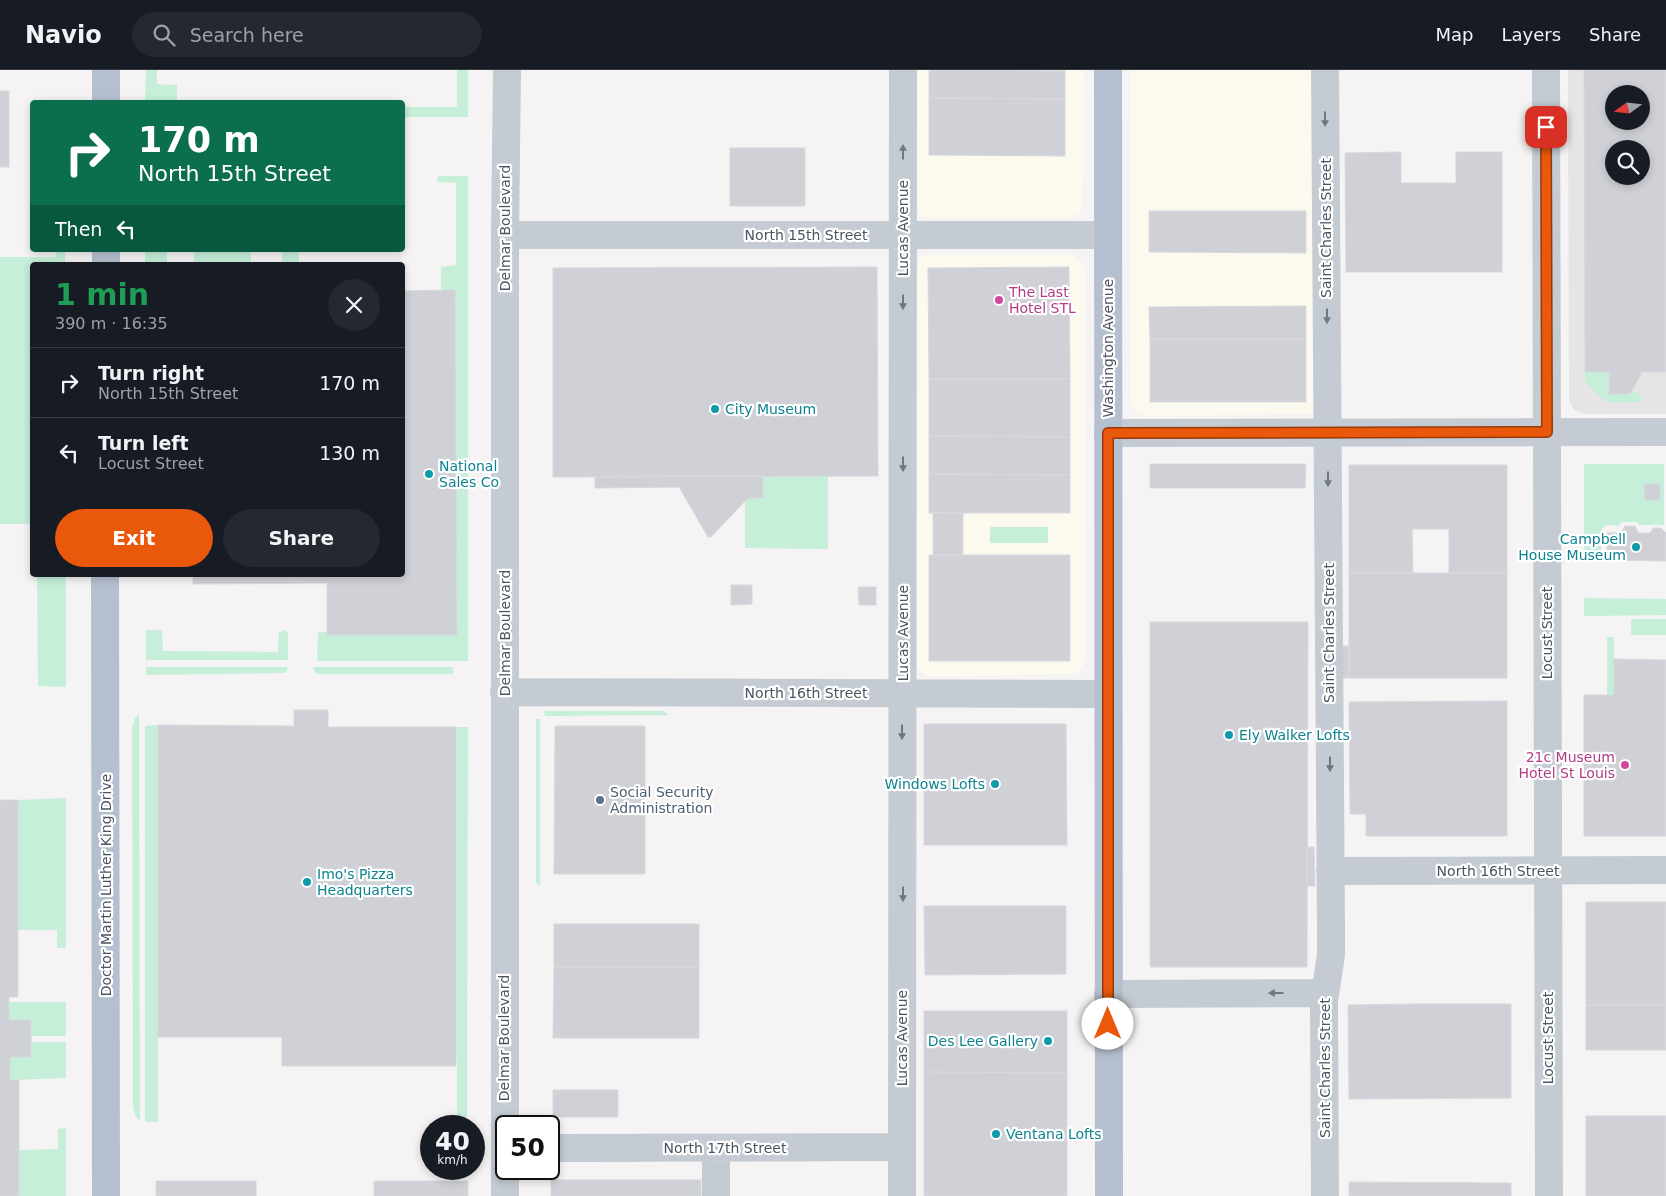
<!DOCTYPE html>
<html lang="en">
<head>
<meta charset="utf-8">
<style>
  :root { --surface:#171b24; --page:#242831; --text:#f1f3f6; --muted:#9ea1a6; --line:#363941; --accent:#ea580c }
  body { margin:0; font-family:"DejaVu Sans",sans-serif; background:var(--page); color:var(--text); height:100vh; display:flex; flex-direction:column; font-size:19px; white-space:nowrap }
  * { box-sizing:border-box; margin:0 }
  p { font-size:16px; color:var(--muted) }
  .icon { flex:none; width:28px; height:28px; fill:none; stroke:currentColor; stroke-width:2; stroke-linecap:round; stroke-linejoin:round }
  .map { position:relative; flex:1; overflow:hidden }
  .details { position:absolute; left:30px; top:192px; width:375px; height:315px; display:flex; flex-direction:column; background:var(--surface); border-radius:5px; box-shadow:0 2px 8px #0003 }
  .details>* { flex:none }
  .hud { position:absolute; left:30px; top:30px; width:375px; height:152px; border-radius:5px; box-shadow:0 2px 8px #0003; background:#0b6e4f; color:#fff; overflow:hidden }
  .needle { width:32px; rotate:255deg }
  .controls { position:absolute; left:1605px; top:15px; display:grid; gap:10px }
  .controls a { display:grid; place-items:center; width:45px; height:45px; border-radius:50%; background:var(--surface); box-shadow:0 2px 8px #0003; font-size:25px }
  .speed { position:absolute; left:420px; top:1045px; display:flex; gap:10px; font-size:25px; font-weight:700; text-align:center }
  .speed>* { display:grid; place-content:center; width:65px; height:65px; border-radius:50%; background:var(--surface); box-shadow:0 2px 8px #0003; line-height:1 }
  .speed small { font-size:12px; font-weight:400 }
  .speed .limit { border:2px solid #111; border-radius:8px; background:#fff; color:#111 }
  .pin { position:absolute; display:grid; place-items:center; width:42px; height:42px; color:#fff; margin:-21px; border-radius:10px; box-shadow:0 2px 8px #0006 }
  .me { position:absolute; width:55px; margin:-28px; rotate:0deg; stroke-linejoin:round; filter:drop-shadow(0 0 4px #0008) }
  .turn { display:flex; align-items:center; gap:18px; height:105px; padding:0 25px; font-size:22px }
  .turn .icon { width:65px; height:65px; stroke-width:2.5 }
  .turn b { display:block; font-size:35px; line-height:42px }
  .then { display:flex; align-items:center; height:48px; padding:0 25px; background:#0003; gap:10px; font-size:19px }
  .round { display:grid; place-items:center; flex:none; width:52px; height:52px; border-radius:26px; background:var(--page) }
  .head { display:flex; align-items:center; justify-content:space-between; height:85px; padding:0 25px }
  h1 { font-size:30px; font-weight:700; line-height:38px; color:#1e9e55 }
  .button { display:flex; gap:10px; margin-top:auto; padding:10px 25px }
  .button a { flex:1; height:58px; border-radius:30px; background:var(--accent); color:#fff; font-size:20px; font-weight:700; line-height:58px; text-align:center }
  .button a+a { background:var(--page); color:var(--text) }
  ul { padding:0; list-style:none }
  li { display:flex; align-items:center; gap:15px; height:70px; padding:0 25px; border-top:1px solid var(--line) }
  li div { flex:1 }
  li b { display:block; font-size:19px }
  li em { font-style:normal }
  header { display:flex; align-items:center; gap:30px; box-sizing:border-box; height:70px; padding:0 25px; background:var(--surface); border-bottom:1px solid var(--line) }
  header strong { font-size:24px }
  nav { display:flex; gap:28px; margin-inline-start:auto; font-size:18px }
  .search { width:350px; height:45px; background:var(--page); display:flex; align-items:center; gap:12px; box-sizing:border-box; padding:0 18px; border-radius:28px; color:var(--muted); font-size:19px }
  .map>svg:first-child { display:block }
  .commercial { fill:#fcfaef }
  .education { fill:#e6e4e5; fill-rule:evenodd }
  .green { fill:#c5efd9 }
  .building { fill:#d0d1d7; stroke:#d7d8dd; fill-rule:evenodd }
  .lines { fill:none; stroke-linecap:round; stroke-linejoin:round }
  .minor { stroke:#c4cbd3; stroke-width:28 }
  .major { stroke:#b4bfcf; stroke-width:28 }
  .oneway { fill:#6f7882 }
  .route-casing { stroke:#983908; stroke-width:12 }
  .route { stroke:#ea580c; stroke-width:9 }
  .hotel-dot { fill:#d1479c; stroke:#fff; stroke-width:2 }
  .culture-dot { fill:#0f9aa8; stroke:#fff; stroke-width:2 }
  .service-dot { fill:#5c6f8a; stroke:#fff; stroke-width:2 }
  .labels { text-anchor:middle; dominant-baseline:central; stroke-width:4.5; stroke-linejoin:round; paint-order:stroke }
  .street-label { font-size:14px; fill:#4b5460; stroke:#fff }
  .hotel-label { font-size:14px; fill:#b23c85; stroke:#fff; text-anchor:start }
  .culture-label { font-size:14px; fill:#0d838f; stroke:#fff; text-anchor:start }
  .service-label { font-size:14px; fill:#4e5e75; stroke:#fff; text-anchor:start }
</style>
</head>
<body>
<header>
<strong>Navio</strong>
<div class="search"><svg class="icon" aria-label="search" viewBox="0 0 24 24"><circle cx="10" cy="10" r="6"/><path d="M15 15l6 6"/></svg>Search here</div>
<nav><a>Map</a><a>Layers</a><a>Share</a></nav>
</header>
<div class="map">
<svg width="1666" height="1126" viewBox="0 0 1666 1126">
  <rect width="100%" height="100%" fill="#f5f3f3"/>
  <!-- commercial -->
  <path class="commercial" d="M 918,0 L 1084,0 L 1083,134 L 1081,141 L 1077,145 L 1068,148 L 930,148 L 922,147 L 919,143 L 917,137 Z
    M 1130,0 L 1313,0 L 1314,342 L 1311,344 L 1152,346 L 1140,345 L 1134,340 L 1131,333 L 1130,322 Z
    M 929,184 L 1066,184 L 1074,185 L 1082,193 L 1085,202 L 1085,584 L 1084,593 L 1081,599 L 1074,604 L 935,607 L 926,605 L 918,598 L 916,591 L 917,201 L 919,191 L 922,187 Z"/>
  <!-- education -->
  <path class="education" d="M 1568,0 L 1666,0 L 1666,344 L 1584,344 L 1574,340 L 1569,330 ZM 1614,24 L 1641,24 L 1641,51 L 1614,51 ZM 1614,79 L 1641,79 L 1641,106 L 1614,106 Z"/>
  <!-- green -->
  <path class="green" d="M 146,0 L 157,0 L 157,14 L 177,15 L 177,32 L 145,32 Z
    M 457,0 L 468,0 L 468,47 L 403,47 L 403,37 L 457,37 Z
    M 438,106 L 468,106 L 468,591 L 317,591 L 318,562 L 327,562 L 327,565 L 457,565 L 455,221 L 441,221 L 441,197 L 456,195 L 456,113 L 439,112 L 437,111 Z
    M 57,180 L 65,180 L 65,195 L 32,195 L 32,454 L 0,454 L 0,187 L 56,187 Z
    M 145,180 L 167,180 L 167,195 L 145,195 Z
    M 194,180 L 251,180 L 251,195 L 194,195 Z
    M 282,180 L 299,180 L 299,195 L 282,195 Z
    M 1585,302 L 1609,302 L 1609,324 L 1630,324 L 1632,321 L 1641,325 L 1641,332 L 1606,332 L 1585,312 Z
    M 1584,394 L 1664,394 L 1664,455 L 1640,455 L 1636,452 L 1622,452 L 1619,456 L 1606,455 L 1601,460 L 1601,482 L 1584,482 Z
    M 745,406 L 828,406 L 828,479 L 745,478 Z
    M 990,457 L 1048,457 L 1048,473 L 990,473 Z
    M 37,505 L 66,505 L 66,617 L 38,616 Z
    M 1584,528 L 1666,529 L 1666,545 L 1584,546 Z
    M 1631,549 L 1666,549 L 1666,565 L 1631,565 Z
    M 146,560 L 162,560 L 163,581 L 278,582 L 279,562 L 285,560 L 288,563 L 288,590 L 146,590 Z
    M 1607,567 L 1614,567 L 1614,625 L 1607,625 Z
    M 146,597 L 288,597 L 286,602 L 282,603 L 146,605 Z
    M 313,597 L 453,597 L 453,604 L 317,604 L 314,600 Z
    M 544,641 L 663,641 L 669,645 L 545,646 Z
    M 139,644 L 140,1051 L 136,1047 L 133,1038 L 132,658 L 135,648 Z
    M 536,649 L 540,649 L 540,816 L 536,813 Z
    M 158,655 L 158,1052 L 145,1052 L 145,656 Z
    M 456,657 L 468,657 L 467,1047 L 457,1047 Z
    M 66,728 L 66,878 L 57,878 L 57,860 L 18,860 L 18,730 Z
    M 9,932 L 66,932 L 66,966 L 31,966 L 31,950 L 9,950 Z
    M 31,972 L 66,972 L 66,1008 L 10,1010 L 10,987 L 31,987 Z
    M 66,1058 L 66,1126 L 19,1126 L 19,1080 L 58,1079 L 58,1059 Z"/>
  <!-- building -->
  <path class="building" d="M 929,0 L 1065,1 L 1065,29 L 929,28 Z
    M 942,0 L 1065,0 L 1065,1 Z
    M 1584,0 L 1666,0 L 1666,302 L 1642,302 L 1630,324 L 1609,324 L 1609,302 L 1585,302 ZM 1614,24 L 1641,24 L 1641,51 L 1614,51 ZM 1614,79 L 1641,79 L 1641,106 L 1614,106 Z
    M 0,21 L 9,21 L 9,97 L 0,97 Z
    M 929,28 L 1065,29 L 1065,86 L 929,85 Z
    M 730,78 L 805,78 L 805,136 L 730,136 Z
    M 1401,82 L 1401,113 L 1456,113 L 1456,82 L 1502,82 L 1502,202 L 1346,202 L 1345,83 Z
    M 1149,141 L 1306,141 L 1306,183 L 1149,182 Z
    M 877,197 L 878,406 L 553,407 L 553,198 Z
    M 1069,197 L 1070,309 L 929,309 L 928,198 Z
    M 455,220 L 457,565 L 327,565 L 327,513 L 193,514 L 193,505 L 402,505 L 402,221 Z
    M 1306,236 L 1306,269 L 1150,269 L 1149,237 Z
    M 1150,269 L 1306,269 L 1306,332 L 1150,332 Z
    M 929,309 L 1070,309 L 1070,367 L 929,366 Z
    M 929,366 L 1070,367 L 1070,405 L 929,404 Z
    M 1150,394 L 1306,394 L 1305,418 L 1150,418 Z
    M 1349,395 L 1507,395 L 1507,503 L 1449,503 L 1449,459 L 1412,459 L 1413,503 L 1349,503 Z
    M 929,404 L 1070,405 L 1070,443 L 929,443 Z
    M 667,406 L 763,406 L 763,428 L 748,428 L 711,467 L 708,467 L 679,417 L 595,418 L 595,407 Z
    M 1644,414 L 1660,414 L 1660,430 L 1645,430 Z
    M 933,442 L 963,443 L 963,485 L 933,485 Z
    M 1625,456 L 1635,456 L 1638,463 L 1650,463 L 1653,458 L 1661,458 L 1666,463 L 1666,491 L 1607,490 L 1607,463 L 1621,463 Z
    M 929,485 L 1070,485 L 1070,591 L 929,591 Z
    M 1349,503 L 1507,503 L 1507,608 L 1349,608 Z
    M 731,515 L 752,515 L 752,534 L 731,535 Z
    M 858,517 L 876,517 L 876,535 L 859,535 Z
    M 1150,552 L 1308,552 L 1307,897 L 1150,897 Z
    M 1339,576 L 1349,576 L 1349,608 L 1340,608 Z
    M 1614,589 L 1666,590 L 1666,766 L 1584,766 L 1584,625 L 1614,625 Z
    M 1507,631 L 1507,766 L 1366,766 L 1366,744 L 1350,744 L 1349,632 Z
    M 294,640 L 328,640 L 328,657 L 456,657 L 456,996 L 282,996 L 282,967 L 158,967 L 158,655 L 294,656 Z
    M 924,654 L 1066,654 L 1067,775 L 924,775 Z
    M 555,656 L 645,656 L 645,804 L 554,804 Z
    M 0,730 L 18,730 L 18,927 L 9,927 L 9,950 L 31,950 L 31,987 L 10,987 L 10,1010 L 19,1010 L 19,1126 L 0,1126 Z
    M 1307,777 L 1314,777 L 1315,816 L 1307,816 Z
    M 1586,832 L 1666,832 L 1666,935 L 1586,935 Z
    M 924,836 L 1066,836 L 1066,904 L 925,905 Z
    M 554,854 L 699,854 L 699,897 L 554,897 Z
    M 554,897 L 699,897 L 699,968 L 553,968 Z
    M 1412,934 L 1511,934 L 1511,1028 L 1349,1029 L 1348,935 Z
    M 1586,935 L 1666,935 L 1666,980 L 1586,980 Z
    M 924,941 L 1067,941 L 1067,1003 L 924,1002 Z
    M 924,1002 L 1067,1003 L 1067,1126 L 924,1126 Z
    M 553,1020 L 618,1020 L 618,1047 L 553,1047 Z
    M 1586,1046 L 1666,1046 L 1666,1126 L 1586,1126 Z
    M 551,1110 L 701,1110 L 701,1126 L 551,1126 Z
    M 156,1111 L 256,1111 L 256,1126 L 156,1126 Z
    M 374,1111 L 468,1111 L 468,1126 L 374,1126 Z
    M 1349,1112 L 1511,1113 L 1511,1126 L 1349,1126 Z"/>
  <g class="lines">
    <!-- minor -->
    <path class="minor" d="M 1325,0 L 1331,856 L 1331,885 L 1324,931 L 1325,1126
      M 1546,0 L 1549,1126
      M 505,165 L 1108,165
      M 1108,363 L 1666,362
      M 504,622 L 1108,624
      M 1330,801 L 1666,800
      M 1108,924 L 1325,923
      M 549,1078 L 902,1077
      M 505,1126 L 505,165 L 507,0
      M 716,1126 L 716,1078
      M 902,1126 L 903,0"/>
    <!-- major -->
    <path class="major" d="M 1108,0 L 1109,1126
      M 106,32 L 106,0
      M 106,180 L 106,195
      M 105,505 L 106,1126"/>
  </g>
  <!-- one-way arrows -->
  <defs><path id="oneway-solid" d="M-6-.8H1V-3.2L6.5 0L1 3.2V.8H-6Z" transform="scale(1.25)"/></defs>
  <g class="oneway">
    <use href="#oneway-solid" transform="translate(1325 49) rotate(89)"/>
    <use href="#oneway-solid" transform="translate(903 82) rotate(-90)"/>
    <use href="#oneway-solid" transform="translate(903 232) rotate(90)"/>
    <use href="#oneway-solid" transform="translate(1327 246) rotate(90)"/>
    <use href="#oneway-solid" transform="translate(903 394) rotate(90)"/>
    <use href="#oneway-solid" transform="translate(1328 409) rotate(90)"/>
    <use href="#oneway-solid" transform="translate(902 662) rotate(90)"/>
    <use href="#oneway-solid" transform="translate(1330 694) rotate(90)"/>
    <use href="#oneway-solid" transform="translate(903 824) rotate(90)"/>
    <use href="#oneway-solid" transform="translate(1276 923) rotate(180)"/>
  </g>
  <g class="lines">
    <!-- route casing -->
    <g class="route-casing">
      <path id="route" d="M 1108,954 L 1108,363 L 1547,362 L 1546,57"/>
    </g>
    <!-- route -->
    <use href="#route" class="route"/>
  </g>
  <!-- markers -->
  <g class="hotel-dot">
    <circle cx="999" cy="230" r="5"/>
    <circle cx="1625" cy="695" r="5"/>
  </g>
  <g class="culture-dot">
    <circle cx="715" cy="339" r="5"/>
    <circle cx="429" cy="404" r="5"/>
    <circle cx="1636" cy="477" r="5"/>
    <circle cx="1229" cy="665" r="5"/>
    <circle cx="995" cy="714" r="5"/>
    <circle cx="307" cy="812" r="5"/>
    <circle cx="1048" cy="971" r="5"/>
    <circle cx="996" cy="1064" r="5"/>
  </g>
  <circle class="service-dot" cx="600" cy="730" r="5"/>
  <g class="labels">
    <!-- street labels -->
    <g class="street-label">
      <text transform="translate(505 158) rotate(-90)">Delmar Boulevard</text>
      <text transform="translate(903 158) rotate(-90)">Lucas Avenue</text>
      <text transform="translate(1326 158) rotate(-90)">Saint Charles Street</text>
      <text x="806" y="165">North 15th Street</text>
      <text transform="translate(1108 278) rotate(-90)">Washington Avenue</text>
      <text transform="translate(505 563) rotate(-90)">Delmar Boulevard</text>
      <text transform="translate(903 563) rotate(-90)">Lucas Avenue</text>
      <text transform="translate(1329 563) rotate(-90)">Saint Charles Street</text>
      <text transform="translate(1547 563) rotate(-90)">Locust Street</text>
      <text x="806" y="623">North 16th Street</text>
      <text x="1498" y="801">North 16th Street</text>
      <text transform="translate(106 815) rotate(-90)">Doctor Martin Luther King Drive</text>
      <text transform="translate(504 968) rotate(-90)">Delmar Boulevard</text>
      <text transform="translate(902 968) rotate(-90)">Lucas Avenue</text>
      <text transform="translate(1548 968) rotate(-90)">Locust Street</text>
      <text transform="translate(1325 998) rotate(-90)">Saint Charles Street</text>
      <text x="725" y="1078">North 17th Street</text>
    </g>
    <!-- hotel labels -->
    <g class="hotel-label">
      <text x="1009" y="222">The Last<tspan x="1009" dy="16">Hotel STL</tspan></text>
      <text x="1615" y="687" text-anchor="end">21c Museum<tspan x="1615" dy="16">Hotel St Louis</tspan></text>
    </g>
    <!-- culture labels -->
    <g class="culture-label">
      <text x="725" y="339">City Museum</text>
      <text x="439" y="396">National<tspan x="439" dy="16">Sales Co</tspan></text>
      <text x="1626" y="469" text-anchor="end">Campbell<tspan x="1626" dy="16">House Museum</tspan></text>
      <text x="1239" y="665">Ely Walker Lofts</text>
      <text x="985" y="714" text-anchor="end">Windows Lofts</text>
      <text x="317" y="804">Imo's Pizza<tspan x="317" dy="16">Headquarters</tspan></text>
      <text x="1038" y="971" text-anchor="end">Des Lee Gallery</text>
      <text x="1006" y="1064">Ventana Lofts</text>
    </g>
    <!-- service labels -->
    <g class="service-label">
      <text x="610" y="722">Social Security<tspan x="610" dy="16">Administration</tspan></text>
    </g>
  </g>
</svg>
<div class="controls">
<a><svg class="needle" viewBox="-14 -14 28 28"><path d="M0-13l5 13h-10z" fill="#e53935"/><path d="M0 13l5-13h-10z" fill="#9ea1a6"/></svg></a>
<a><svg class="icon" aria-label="search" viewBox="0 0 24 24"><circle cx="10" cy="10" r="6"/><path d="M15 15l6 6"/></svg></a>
</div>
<div class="speed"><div>40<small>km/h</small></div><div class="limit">50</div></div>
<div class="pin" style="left:1546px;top:57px;background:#d93025"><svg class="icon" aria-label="arrive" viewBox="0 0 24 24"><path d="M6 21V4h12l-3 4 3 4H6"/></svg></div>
<svg class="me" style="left:1108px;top:954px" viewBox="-20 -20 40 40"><circle r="19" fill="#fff"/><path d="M0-13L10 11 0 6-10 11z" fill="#ea580c"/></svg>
<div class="hud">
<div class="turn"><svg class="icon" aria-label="right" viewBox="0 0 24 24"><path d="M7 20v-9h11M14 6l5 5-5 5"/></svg><div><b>170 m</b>North 15th Street</div></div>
<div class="then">Then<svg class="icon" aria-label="left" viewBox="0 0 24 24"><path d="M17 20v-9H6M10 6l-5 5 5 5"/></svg></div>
</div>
<section class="details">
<div class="head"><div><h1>1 min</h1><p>390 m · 16:35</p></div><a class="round"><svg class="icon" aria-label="close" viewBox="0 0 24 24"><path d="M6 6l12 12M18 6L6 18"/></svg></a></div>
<ul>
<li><svg class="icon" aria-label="right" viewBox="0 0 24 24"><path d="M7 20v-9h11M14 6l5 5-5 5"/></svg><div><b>Turn right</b><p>North 15th Street</p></div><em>170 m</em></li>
<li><svg class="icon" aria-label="left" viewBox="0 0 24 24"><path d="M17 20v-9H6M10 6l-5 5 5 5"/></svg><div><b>Turn left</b><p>Locust Street</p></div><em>130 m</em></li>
</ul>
<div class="button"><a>Exit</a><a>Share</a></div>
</section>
</div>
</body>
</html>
